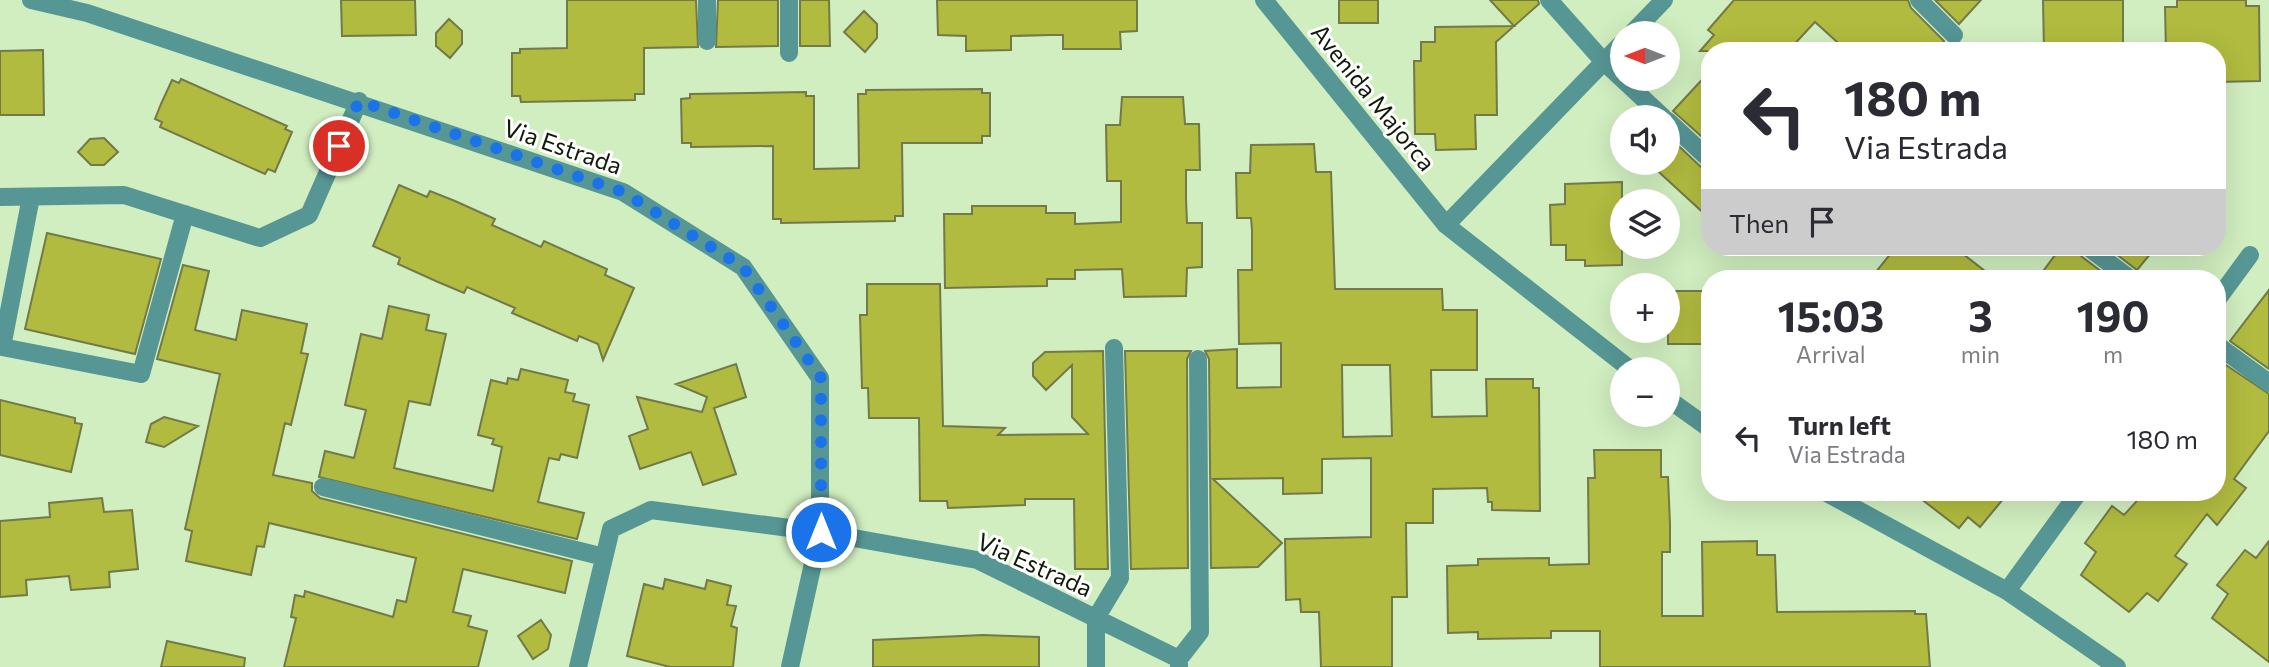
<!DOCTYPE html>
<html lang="en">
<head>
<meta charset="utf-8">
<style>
  :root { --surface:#fff; --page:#f2f2f3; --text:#2b2b33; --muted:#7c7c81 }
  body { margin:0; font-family:Commissioner,sans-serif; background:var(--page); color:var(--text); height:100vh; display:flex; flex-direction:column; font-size:26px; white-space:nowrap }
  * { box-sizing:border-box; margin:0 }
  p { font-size:23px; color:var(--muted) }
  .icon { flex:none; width:38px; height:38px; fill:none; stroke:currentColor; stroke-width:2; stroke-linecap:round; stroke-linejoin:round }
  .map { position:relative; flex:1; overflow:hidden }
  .side { position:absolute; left:1701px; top:270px; width:525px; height:231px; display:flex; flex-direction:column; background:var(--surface); border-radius:28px; box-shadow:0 7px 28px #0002 }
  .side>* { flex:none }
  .hud { position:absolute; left:1701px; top:42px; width:525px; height:214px; border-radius:28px; box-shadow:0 7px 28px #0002; background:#fff; color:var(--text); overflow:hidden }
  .needle { width:46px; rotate:270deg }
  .controls { position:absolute; left:1610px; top:21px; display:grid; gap:14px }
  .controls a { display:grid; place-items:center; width:70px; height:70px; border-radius:50%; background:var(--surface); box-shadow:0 7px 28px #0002; font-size:35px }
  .pin { position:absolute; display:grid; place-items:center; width:60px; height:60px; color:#fff; margin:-30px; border:4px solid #fff; border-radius:50%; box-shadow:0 2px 7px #0007 }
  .me { position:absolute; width:77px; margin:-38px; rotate:0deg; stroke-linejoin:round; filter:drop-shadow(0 0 5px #0008) }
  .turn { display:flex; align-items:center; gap:24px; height:147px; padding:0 28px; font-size:32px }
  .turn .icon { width:91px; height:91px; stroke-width:2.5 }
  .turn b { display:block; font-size:49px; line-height:60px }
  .then { display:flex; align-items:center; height:66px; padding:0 28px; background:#0003; gap:14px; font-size:26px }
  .eta { display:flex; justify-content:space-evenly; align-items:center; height:119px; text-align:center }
  .eta b { font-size:42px; font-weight:700; line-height:49px }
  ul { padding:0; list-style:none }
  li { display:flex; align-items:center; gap:21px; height:98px; padding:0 28px }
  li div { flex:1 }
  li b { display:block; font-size:26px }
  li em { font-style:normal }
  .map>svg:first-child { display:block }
  .building { fill:#b0bb3f; stroke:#737948; stroke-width:2; fill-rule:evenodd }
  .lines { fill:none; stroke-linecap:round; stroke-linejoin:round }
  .minor { stroke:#569695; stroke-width:18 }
  .route { stroke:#1a73e8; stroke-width:12; stroke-dasharray:0 21.6 }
  .labels { text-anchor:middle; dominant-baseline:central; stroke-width:6; stroke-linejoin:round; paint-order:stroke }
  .street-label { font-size:24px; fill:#101a09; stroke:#fff }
</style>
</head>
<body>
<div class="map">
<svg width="2269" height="667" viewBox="0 0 2269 667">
  <rect width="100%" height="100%" fill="#d0eebf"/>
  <!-- building -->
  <path class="building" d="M 341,0 L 415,0 L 416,35 L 342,36 Z
    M 567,0 L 696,0 L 698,47 L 644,48 L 644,94 L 635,94 L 635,100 L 521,102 L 520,96 L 512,96 L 512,53 L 520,53 L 520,49 L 567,48 Z
    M 718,0 L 778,0 L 778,46 L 716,47 Z
    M 800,0 L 829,0 L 830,46 L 800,46 Z
    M 937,0 L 1137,0 L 1137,31 L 1120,32 L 1121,49 L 1063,49 L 1063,35 L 1051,35 L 1011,36 L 1011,50 L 966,51 L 966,36 L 938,35 Z
    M 1339,0 L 1378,0 L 1378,23 L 1339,23 Z
    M 1490,0 L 1538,0 L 1539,4 L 1496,42 L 1497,115 L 1475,115 L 1476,149 L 1436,150 L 1435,134 L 1415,134 L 1414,61 L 1421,61 L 1421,42 L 1435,42 L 1435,27 L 1514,26 Z
    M 1734,0 L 1908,0 L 1911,8 L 1944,41 L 1934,51 L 1847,51 L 1815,22 L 1788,51 L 1700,51 L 1714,35 L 1708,30 Z
    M 1935,0 L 1981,0 L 1959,24 Z
    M 2043,0 L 2123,0 L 2123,51 L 2044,51 Z
    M 2177,0 L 2246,0 L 2246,6 L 2259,6 L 2260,81 L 2217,82 L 2217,51 L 2166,51 L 2165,7 L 2177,7 Z
    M 864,11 L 877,24 L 877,38 L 865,52 L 844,32 Z
    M 449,19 L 462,31 L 462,44 L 450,58 L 436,46 L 436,33 Z
    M 43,50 L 44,115 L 0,115 L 0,51 Z
    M 1710,71 L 1710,144 L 1673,111 Z
    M 181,79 L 287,126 L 285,129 L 292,132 L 275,172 L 268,169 L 265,174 L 160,127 L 162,122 L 155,119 L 161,104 L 172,80 L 179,83 Z
    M 982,89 L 982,93 L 990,93 L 990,136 L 982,136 L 982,143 L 902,143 L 903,216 L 895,216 L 895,221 L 781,223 L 781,219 L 773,219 L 773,146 L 691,147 L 691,143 L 682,143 L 681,99 L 690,98 L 690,94 L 806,92 L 806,96 L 814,96 L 814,169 L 859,168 L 858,94 L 866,94 L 866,90 Z
    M 1122,97 L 1183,97 L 1185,124 L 1199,124 L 1200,170 L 1186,170 L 1186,198 L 1187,223 L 1202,223 L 1202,267 L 1187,268 L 1186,296 L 1124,297 L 1122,269 L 1075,270 L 1075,279 L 1047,279 L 1047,286 L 945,288 L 944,214 L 972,214 L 972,206 L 1046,206 L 1046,213 L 1075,213 L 1075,224 L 1121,222 L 1121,181 L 1107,181 L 1106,125 L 1120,125 Z
    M 1668,136 L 1702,168 L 1710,171 L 1710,219 L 1649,163 L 1668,163 Z
    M 104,138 L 118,152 L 104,165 L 91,165 L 78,152 L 90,139 Z
    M 1314,144 L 1316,172 L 1331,172 L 1335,289 L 1442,289 L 1443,310 L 1477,310 L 1477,370 L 1431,370 L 1432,417 L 1487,416 L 1486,379 L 1533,379 L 1533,388 L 1539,388 L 1540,511 L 1492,510 L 1492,502 L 1488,502 L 1487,488 L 1433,489 L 1433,523 L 1406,523 L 1407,597 L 1392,597 L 1392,667 L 1321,667 L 1319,612 L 1301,612 L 1300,599 L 1286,600 L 1285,539 L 1371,537 L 1371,458 L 1322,459 L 1322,493 L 1283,494 L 1283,478 L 1213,479 L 1282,543 L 1258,567 L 1211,568 L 1209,359 L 1205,351 L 1237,349 L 1237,388 L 1281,387 L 1281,343 L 1239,344 L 1238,270 L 1252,270 L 1252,230 L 1251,218 L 1237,218 L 1236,173 L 1250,173 L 1251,145 ZM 1342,365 L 1390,365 L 1392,436 L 1343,437 Z
    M 1622,182 L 1622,265 L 1585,266 L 1585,260 L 1566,260 L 1566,245 L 1551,245 L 1550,205 L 1565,204 L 1565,184 Z
    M 399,185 L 427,197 L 430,191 L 455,201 L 495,219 L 492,225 L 541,247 L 544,241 L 584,259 L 607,269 L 605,275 L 634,288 L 603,360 L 598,344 L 579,336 L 577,341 L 512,313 L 515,308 L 467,287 L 464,293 L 438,282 L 398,264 L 400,258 L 373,246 Z
    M 47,233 L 161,259 L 135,354 L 25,329 Z
    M 1896,247 L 1954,247 L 1994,278 L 1871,278 Z
    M 2061,247 L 2077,247 L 2081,256 L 2110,278 L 2038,278 Z
    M 2107,247 L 2156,247 L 2137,270 Z
    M 183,265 L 209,271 L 195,330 L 236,340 L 242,310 L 307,324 L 301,353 L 308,354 L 291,425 L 285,423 L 273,475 L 312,483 L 312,491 L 320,498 L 572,561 L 565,593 L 463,569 L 453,612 L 471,616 L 468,626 L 487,631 L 478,667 L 284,667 L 296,618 L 291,617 L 295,595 L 304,597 L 305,591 L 393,617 L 397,600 L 406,602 L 416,558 L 269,523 L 264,547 L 257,546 L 251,575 L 186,561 L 192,531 L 185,529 L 220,374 L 157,359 Z
    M 867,284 L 940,284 L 943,426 L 1005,428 L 998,435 L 1088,434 L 1072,417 L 1072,365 L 1046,390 L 1033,376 L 1033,363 L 1045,352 L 1103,351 L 1108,569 L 1075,569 L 1074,499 L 1025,499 L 1025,505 L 974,507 L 948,508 L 947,501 L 920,501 L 919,418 L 869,418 L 868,388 L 862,388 L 860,315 L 867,315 Z
    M 2269,290 L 2269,369 L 2230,341 Z
    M 1668,291 L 1710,291 L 1710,344 L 1668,344 Z
    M 389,306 L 429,315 L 426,330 L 446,334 L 430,405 L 409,401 L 394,468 L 493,491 L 502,447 L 492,444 L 494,439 L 478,435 L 491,380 L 507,384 L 508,378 L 518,380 L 521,369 L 568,380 L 565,392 L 575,394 L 573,401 L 589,405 L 577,458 L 561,454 L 559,460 L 549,458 L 538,502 L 584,513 L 577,539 L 319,477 L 325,451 L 354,458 L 366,410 L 345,405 L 361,334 L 382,339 Z
    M 1125,351 L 1191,351 L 1187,359 L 1188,568 L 1131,569 Z
    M 2217,359 L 2269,394 L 2269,431 L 2234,479 L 2246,488 L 2217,525 L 2207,514 L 2175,556 L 2187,564 L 2158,601 L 2147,593 L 2129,612 L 2081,575 L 2096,552 L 2085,543 L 2112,506 L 2124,515 L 2145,492 L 2217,492 Z
    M 736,364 L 746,397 L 714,408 L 736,474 L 703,485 L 691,452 L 640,469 L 629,436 L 648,429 L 637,397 L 702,412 L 707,397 L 676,384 Z
    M 0,400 L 75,418 L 75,423 L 82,424 L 71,472 L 0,455 Z
    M 164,417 L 198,426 L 164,447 L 146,442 L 151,424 Z
    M 1594,450 L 1661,450 L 1661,477 L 1668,477 L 1670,524 L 1670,552 L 1662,552 L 1662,616 L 1703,616 L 1702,542 L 1757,541 L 1757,555 L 1775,555 L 1777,612 L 1915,611 L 1915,614 L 1926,614 L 1930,667 L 1600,667 L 1600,631 L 1551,631 L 1551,638 L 1478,639 L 1478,632 L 1448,633 L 1447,566 L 1478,565 L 1478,559 L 1549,558 L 1549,565 L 1589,564 L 1588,478 L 1595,478 Z
    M 1912,492 L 2009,492 L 1980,527 L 1968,517 L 1959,528 Z
    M 102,498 L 104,512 L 132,510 L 138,569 L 109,572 L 110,587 L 71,590 L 69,576 L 26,580 L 27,595 L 0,597 L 0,521 L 50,517 L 49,503 Z
    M 2269,541 L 2269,662 L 2212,618 L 2228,594 L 2217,585 L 2245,550 L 2256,558 Z
    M 665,579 L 705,589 L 707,580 L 731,586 L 727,605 L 736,606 L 731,626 L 737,628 L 733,667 L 670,667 L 627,656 L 644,584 L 663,589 Z
    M 541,620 L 551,635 L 548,649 L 533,659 L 518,636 Z
    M 983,635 L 1039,637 L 1039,667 L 873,667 L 873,640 Z
    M 167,641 L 245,658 L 244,667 L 161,667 Z"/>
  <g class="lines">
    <!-- minor -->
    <path class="minor" d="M 31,0 L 87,13 L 623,192 L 743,267 L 820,378 L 820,532 L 790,667
      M 707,0 L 707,41
      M 789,0 L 789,53
      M 1264,0 L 1446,225 L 1630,369
      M 1549,0 L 1604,62 L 1663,117
      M 1919,0 L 1954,35
      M 1632,33 L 1664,0
      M 1668,121 L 1710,160
      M 0,197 L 124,195 L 260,238 L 309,215 L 359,101
      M 31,197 L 2,347 L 141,374 L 185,214
      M 1446,225 L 1622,43
      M 2088,247 L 2129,278
      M 2217,300 L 2250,255
      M 2217,345 L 2269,383
      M 1668,399 L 1710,429
      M 323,487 L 604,557
      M 1825,492 L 2007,591 L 2117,667
      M 2007,591 L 2079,492
      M 578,667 L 611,529 L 651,510 L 820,532 L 977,560 L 1179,659
      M 1096,667 L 1096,618 L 1120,578 L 1114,348
      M 1179,667 L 1179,659 L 1200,632 L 1198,359"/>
  </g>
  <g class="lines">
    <!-- route -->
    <path class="route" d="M 339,146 L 359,101 L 623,192 L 743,267 L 821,378 L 821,532"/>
  </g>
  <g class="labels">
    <!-- street labels -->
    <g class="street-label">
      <text transform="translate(1374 97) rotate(51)">Avenida Majorca</text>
      <text transform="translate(563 146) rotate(19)">Via Estrada</text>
      <text transform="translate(1035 564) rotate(24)">Via Estrada</text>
    </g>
  </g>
</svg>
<div class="controls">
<a><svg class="needle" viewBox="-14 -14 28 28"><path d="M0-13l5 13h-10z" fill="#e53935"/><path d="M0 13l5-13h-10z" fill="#7c7c81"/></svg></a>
<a><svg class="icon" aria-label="sound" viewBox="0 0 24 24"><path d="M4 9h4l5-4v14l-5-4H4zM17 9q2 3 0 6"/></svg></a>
<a><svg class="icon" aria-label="layers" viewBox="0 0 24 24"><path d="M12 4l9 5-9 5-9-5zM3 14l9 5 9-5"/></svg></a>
<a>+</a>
<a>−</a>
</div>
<div class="pin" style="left:339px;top:146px;background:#d93025"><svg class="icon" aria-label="arrive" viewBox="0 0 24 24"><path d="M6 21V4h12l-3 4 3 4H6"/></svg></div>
<svg class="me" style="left:821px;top:532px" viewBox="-20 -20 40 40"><circle r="17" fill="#1a73e8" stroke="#fff" stroke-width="3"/><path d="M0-11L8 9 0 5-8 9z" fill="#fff"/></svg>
<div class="hud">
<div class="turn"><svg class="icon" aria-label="left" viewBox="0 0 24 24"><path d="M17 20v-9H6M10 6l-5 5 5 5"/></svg><div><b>180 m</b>Via Estrada</div></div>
<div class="then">Then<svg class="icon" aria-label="arrive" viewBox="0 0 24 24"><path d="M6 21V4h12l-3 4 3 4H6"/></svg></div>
</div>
<section class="side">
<div class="eta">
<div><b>15:03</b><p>Arrival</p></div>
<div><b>3</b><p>min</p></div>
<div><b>190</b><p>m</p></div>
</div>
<ul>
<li><svg class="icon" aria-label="left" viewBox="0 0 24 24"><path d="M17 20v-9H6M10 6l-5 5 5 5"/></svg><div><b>Turn left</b><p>Via Estrada</p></div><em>180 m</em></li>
</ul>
</section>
</div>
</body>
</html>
